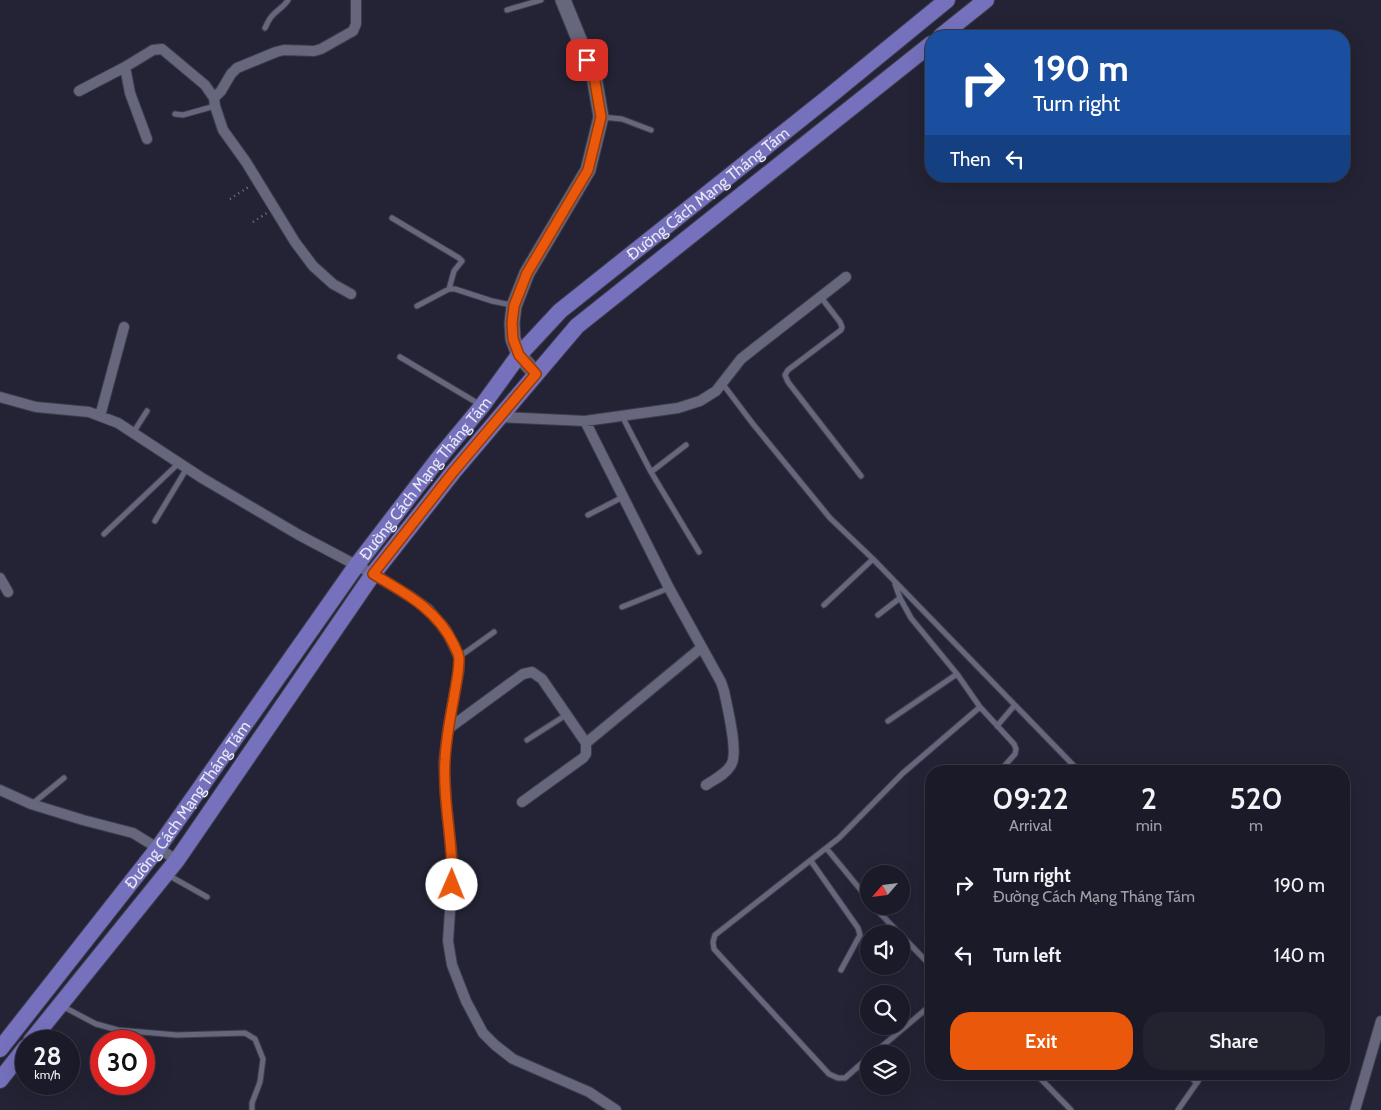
<!DOCTYPE html>
<html lang="en">
<head>
<meta charset="utf-8">
<style>
  :root { --surface:#1a1a28; --page:#232330; --text:#f1f3f6; --muted:#9fa1a8; --line:#383845; --accent:#ea580c }
  body { margin:0; font-family:Cabin,sans-serif; background:var(--page); color:var(--text); height:100vh; display:flex; flex-direction:column; font-size:19px; white-space:nowrap }
  * { box-sizing:border-box; margin:0 }
  p { font-size:16px; color:var(--muted) }
  .icon { flex:none; width:28px; height:28px; fill:none; stroke:currentColor; stroke-width:2; stroke-linecap:round; stroke-linejoin:round }
  .map { position:relative; flex:1; overflow:hidden }
  .drawer { position:absolute; left:925px; top:765px; width:425px; height:315px; display:flex; flex-direction:column; background:var(--surface); border-radius:20px; box-shadow:0 5px 20px #0002,0 0 0 1px var(--line) }
  .drawer>* { flex:none }
  .top-card { position:absolute; left:925px; top:30px; width:425px; height:152px; border-radius:20px; box-shadow:0 5px 20px #0002,0 0 0 1px var(--line); background:#1a4fa0; color:#fff; overflow:hidden }
  .needle { width:32px; rotate:242deg }
  .controls { position:absolute; left:860px; top:865px; display:grid; gap:10px }
  .controls a { display:grid; place-items:center; width:50px; height:50px; border-radius:50%; background:var(--surface); box-shadow:0 5px 20px #0002,0 0 0 1px var(--line); font-size:25px }
  .speed { position:absolute; left:15px; top:1030px; display:flex; gap:10px; font-size:25px; font-weight:700; text-align:center }
  .speed>* { display:grid; place-content:center; width:65px; height:65px; border-radius:50%; background:var(--surface); box-shadow:0 5px 20px #0002,0 0 0 1px var(--line); line-height:1 }
  .speed small { font-size:12px; font-weight:400 }
  .speed .limit { border:8px solid #d22; background:#fff; color:#111 }
  .pin { position:absolute; display:grid; place-items:center; width:42px; height:42px; color:#fff; margin:-21px; border-radius:10px; box-shadow:0 2px 8px #0006 }
  .me { position:absolute; width:55px; margin:-28px; rotate:1deg; stroke-linejoin:round; filter:drop-shadow(0 0 4px #0008) }
  .turn { display:flex; align-items:center; gap:18px; height:105px; padding:0 25px; font-size:22px }
  .turn .icon { width:65px; height:65px; stroke-width:2.5 }
  .turn b { display:block; font-size:35px; line-height:42px }
  .then { display:flex; align-items:center; height:48px; padding:0 25px; background:#0003; gap:10px; font-size:19px }
  .eta { display:flex; justify-content:space-evenly; align-items:center; height:85px; text-align:center }
  .eta b { font-size:30px; font-weight:600; line-height:35px }
  .button { display:flex; gap:10px; margin-top:auto; padding:10px 25px }
  .button a { flex:1; height:58px; border-radius:20px; background:var(--accent); color:#fff; font-size:20px; font-weight:600; line-height:58px; text-align:center }
  .button a+a { background:var(--page); color:var(--text) }
  ul { padding:0; list-style:none }
  li { display:flex; align-items:center; gap:15px; height:70px; padding:0 25px }
  li div { flex:1 }
  li b { display:block; font-size:19px }
  li em { font-style:normal }
  .map>svg:first-child { display:block }
  .lines { fill:none; stroke-linecap:round; stroke-linejoin:round }
  .service-casing { stroke:#3c3d4c; stroke-width:7 }
  .minor-casing { stroke:#3c3d4c; stroke-width:12 }
  .secondary-casing { stroke:#3c3d4c; stroke-width:17 }
  .primary-casing { stroke:#3c3d4c; stroke-width:18 }
  .path { stroke:#777887; stroke-width:2.5; stroke-dasharray:1 4; stroke-linecap:butt }
  .service { stroke:#66677c; stroke-width:5 }
  .minor { stroke:#66677c; stroke-width:10 }
  .secondary { stroke:#66677c; stroke-width:15 }
  .primary { stroke:#7671bd; stroke-width:16 }
  .route-casing { stroke:#983908; stroke-width:12 }
  .route { stroke:#ea580c; stroke-width:9 }
  .labels { text-anchor:middle; dominant-baseline:central; stroke-width:4.5; stroke-linejoin:round; paint-order:stroke }
  .street-label { font-size:16px; fill:#e8e9f5; stroke:#19192a }
</style>
</head>
<body>
<div class="map">
<svg width="1381" height="1110" viewBox="0 0 1381 1110">
  <rect width="100%" height="100%" fill="#232335"/>
  <g class="lines">
    <!-- service casing -->
    <g class="service-casing">
      <path id="service" d="M 507,10 L 541,0
        M 265,28 C 267,24 269,19 272,16 C 277,10 284,7 288,0
        M 175,114 L 183,115 L 215,106
        M 602,117 L 622,119 L 651,130
        M 392,218 L 459,258 L 462,261 L 454,271 L 449,289
        M 820,296 L 840,322 L 842,327 L 841,330 L 788,370 L 785,375 L 788,382 L 861,476
        M 417,306 L 449,289 L 455,289 L 492,301 L 511,305
        M 400,357 L 479,404
        M 722,383 L 753,424 L 830,518 L 873,559 L 1079,771
        M 622,416 L 651,472 L 699,552
        M 133,433 L 147,411
        M 651,472 L 686,445
        M 588,515 L 623,497
        M 155,521 L 187,468
        M 104,534 L 179,463
        M 895,584 L 900,598 L 911,618 L 957,674 L 980,707 L 1014,744 L 1016,749 L 1015,754 L 1000,771
        M 824,605 L 873,559
        M 622,607 L 669,588
        M 878,615 L 900,598
        M 459,657 L 494,632
        M 888,721 L 957,674
        M 997,726 L 1014,706
        M 527,740 L 566,715
        M 32,804 L 64,778
        M 827,849 L 869,900
        M 811,861 L 858,928 L 860,935 L 841,970
        M 168,875 L 207,897
        M 873,906 L 900,934
        M 901,935 L 931,966
        M 62,1006 L 96,1024 L 118,1030 L 177,1035 L 245,1033 L 255,1039 L 263,1059 L 260,1082 L 252,1103 L 252,1110
        M 873,1054 L 931,1005
        M 869,1057 L 845,1078 L 838,1078 L 829,1074 L 714,949 L 713,942 L 715,935 L 839,838 L 903,773 L 980,707
        M 69,1066 L 76,1072
        M 1036,1074 L 1071,1110
        M 1187,1074 L 1197,1083
        M 1178,1110 L 1203,1074"/>
    </g>
    <!-- minor casing -->
    <g class="minor-casing">
      <path id="minor" d="M 125,67 L 130,93 L 147,139
        M 79,91 L 125,67 L 153,50 L 162,49 L 205,85 L 214,98 L 215,106 L 223,130 L 246,162 L 295,242 L 313,266 L 333,284 L 351,294
        M 214,98 L 221,91 L 231,74 L 237,68 L 276,52 L 284,50 L 314,51 L 321,49 L 353,31 L 356,24 L 356,0
        M 0,397 L 36,407 L 89,412 L 118,423 L 202,478 L 299,535 L 373,574 L 411,597 L 428,609 L 446,630 L 459,657 L 459,670 L 448,729 L 444,762 L 446,801 L 453,866 L 448,941 L 452,965 L 466,1001 L 483,1033 L 495,1045 L 513,1059 L 589,1092 L 616,1110
        M 100,416 L 124,327
        M 500,417 L 585,421 L 678,408 L 700,401 L 716,391 L 741,359 L 756,347 L 846,277
        M 585,421 L 669,588 L 721,682 L 724,691 C 727,706 739,753 731,765 C 726,774 715,779 706,785
        M 0,578 L 8,592
        M 448,729 L 523,674 L 532,672 L 542,679 L 586,743 L 586,754 L 583,758 L 522,802
        M 586,743 L 701,648
        M 0,790 L 31,804 L 83,820 L 133,833 L 177,860
        M 1355,1110 L 1381,1021"/>
    </g>
    <!-- secondary casing -->
    <g class="secondary-casing">
      <path id="secondary" d="M 536,374 L 519,355 L 513,339 L 512,323 L 514,306 L 527,273 L 588,170 L 601,117 L 594,76 L 563,0"/>
    </g>
    <!-- primary casing -->
    <g class="primary-casing">
      <g id="primary">
        <path d="M 941,36 L 986,0"/>
        <path d="M 31,1041 L 177,860 L 373,574 L 454,471 L 577,326 L 931,44"/>
        <path id="s1" d="M 0,1049 L 158,848 L 356,566 L 438,459 L 482,406 L 519,355 L 560,311 L 826,99 L 947,0"/>
        <path d="M 0,1080 L 26,1047"/>
      </g>
    </g>
    <!-- path -->
    <path class="path" d="M 230,199 L 250,186
      M 253,222 L 267,213"/>
    <!-- service -->
    <use href="#service" class="service"/>
    <!-- minor -->
    <use href="#minor" class="minor"/>
    <!-- secondary -->
    <use href="#secondary" class="secondary"/>
    <!-- primary -->
    <use href="#primary" class="primary"/>
  </g>
  <g class="lines">
    <!-- route casing -->
    <g class="route-casing">
      <path id="route" d="M 452,885 C 454,843 442,802 445,760 C 446,739 450,718 454,697 C 456,684 459,672 459,659 C 459,654 456,650 454,645 C 437,609 405,593 373,574 L 454,471 L 536,374 L 519,355 L 513,339 L 512,323 L 514,306 L 527,273 L 588,170 L 601,117 L 594,76 L 587,60"/>
    </g>
    <!-- route -->
    <use href="#route" class="route"/>
  </g>
  <g class="labels">
    <!-- street labels -->
    <g class="street-label">
      <text stroke="none"><textPath href="#s1" startOffset="1116">Đường Cách Mạng Tháng Tám</textPath></text>
      <text stroke="none"><textPath href="#s1" startOffset="712">Đường Cách Mạng Tháng Tám</textPath></text>
      <text stroke="none"><textPath href="#s1" startOffset="308">Đường Cách Mạng Tháng Tám</textPath></text>
    </g>
  </g>
</svg>
<div class="controls">
<a><svg class="needle" viewBox="-14 -14 28 28"><path d="M0-13l5 13h-10z" fill="#e53935"/><path d="M0 13l5-13h-10z" fill="#9fa1a8"/></svg></a>
<a><svg class="icon" aria-label="sound" viewBox="0 0 24 24"><path d="M4 9h4l5-4v14l-5-4H4zM17 9q2 3 0 6"/></svg></a>
<a><svg class="icon" aria-label="search" viewBox="0 0 24 24"><circle cx="10" cy="10" r="6"/><path d="M15 15l6 6"/></svg></a>
<a><svg class="icon" aria-label="layers" viewBox="0 0 24 24"><path d="M12 4l9 5-9 5-9-5zM3 14l9 5 9-5"/></svg></a>
</div>
<div class="speed"><div>28<small>km/h</small></div><div class="limit">30</div></div>
<div class="pin" style="left:587px;top:60px;background:#d93025"><svg class="icon" aria-label="arrive" viewBox="0 0 24 24"><path d="M6 21V4h12l-3 4 3 4H6"/></svg></div>
<svg class="me" style="left:452px;top:885px" viewBox="-20 -20 40 40"><circle r="19" fill="#fff"/><path d="M0-13L10 11 0 6-10 11z" fill="#ea580c"/></svg>
<div class="top-card">
<div class="turn"><svg class="icon" aria-label="right" viewBox="0 0 24 24"><path d="M7 20v-9h11M14 6l5 5-5 5"/></svg><div><b>190 m</b>Turn right</div></div>
<div class="then">Then<svg class="icon" aria-label="left" viewBox="0 0 24 24"><path d="M17 20v-9H6M10 6l-5 5 5 5"/></svg></div>
</div>
<section class="drawer">
<div class="eta">
<div><b>09:22</b><p>Arrival</p></div>
<div><b>2</b><p>min</p></div>
<div><b>520</b><p>m</p></div>
</div>
<ul>
<li><svg class="icon" aria-label="right" viewBox="0 0 24 24"><path d="M7 20v-9h11M14 6l5 5-5 5"/></svg><div><b>Turn right</b><p>Đường Cách Mạng Tháng Tám</p></div><em>190 m</em></li>
<li><svg class="icon" aria-label="left" viewBox="0 0 24 24"><path d="M17 20v-9H6M10 6l-5 5 5 5"/></svg><div><b>Turn left</b></div><em>140 m</em></li>
</ul>
<div class="button"><a>Exit</a><a>Share</a></div>
</section>
</div>
</body>
</html>
